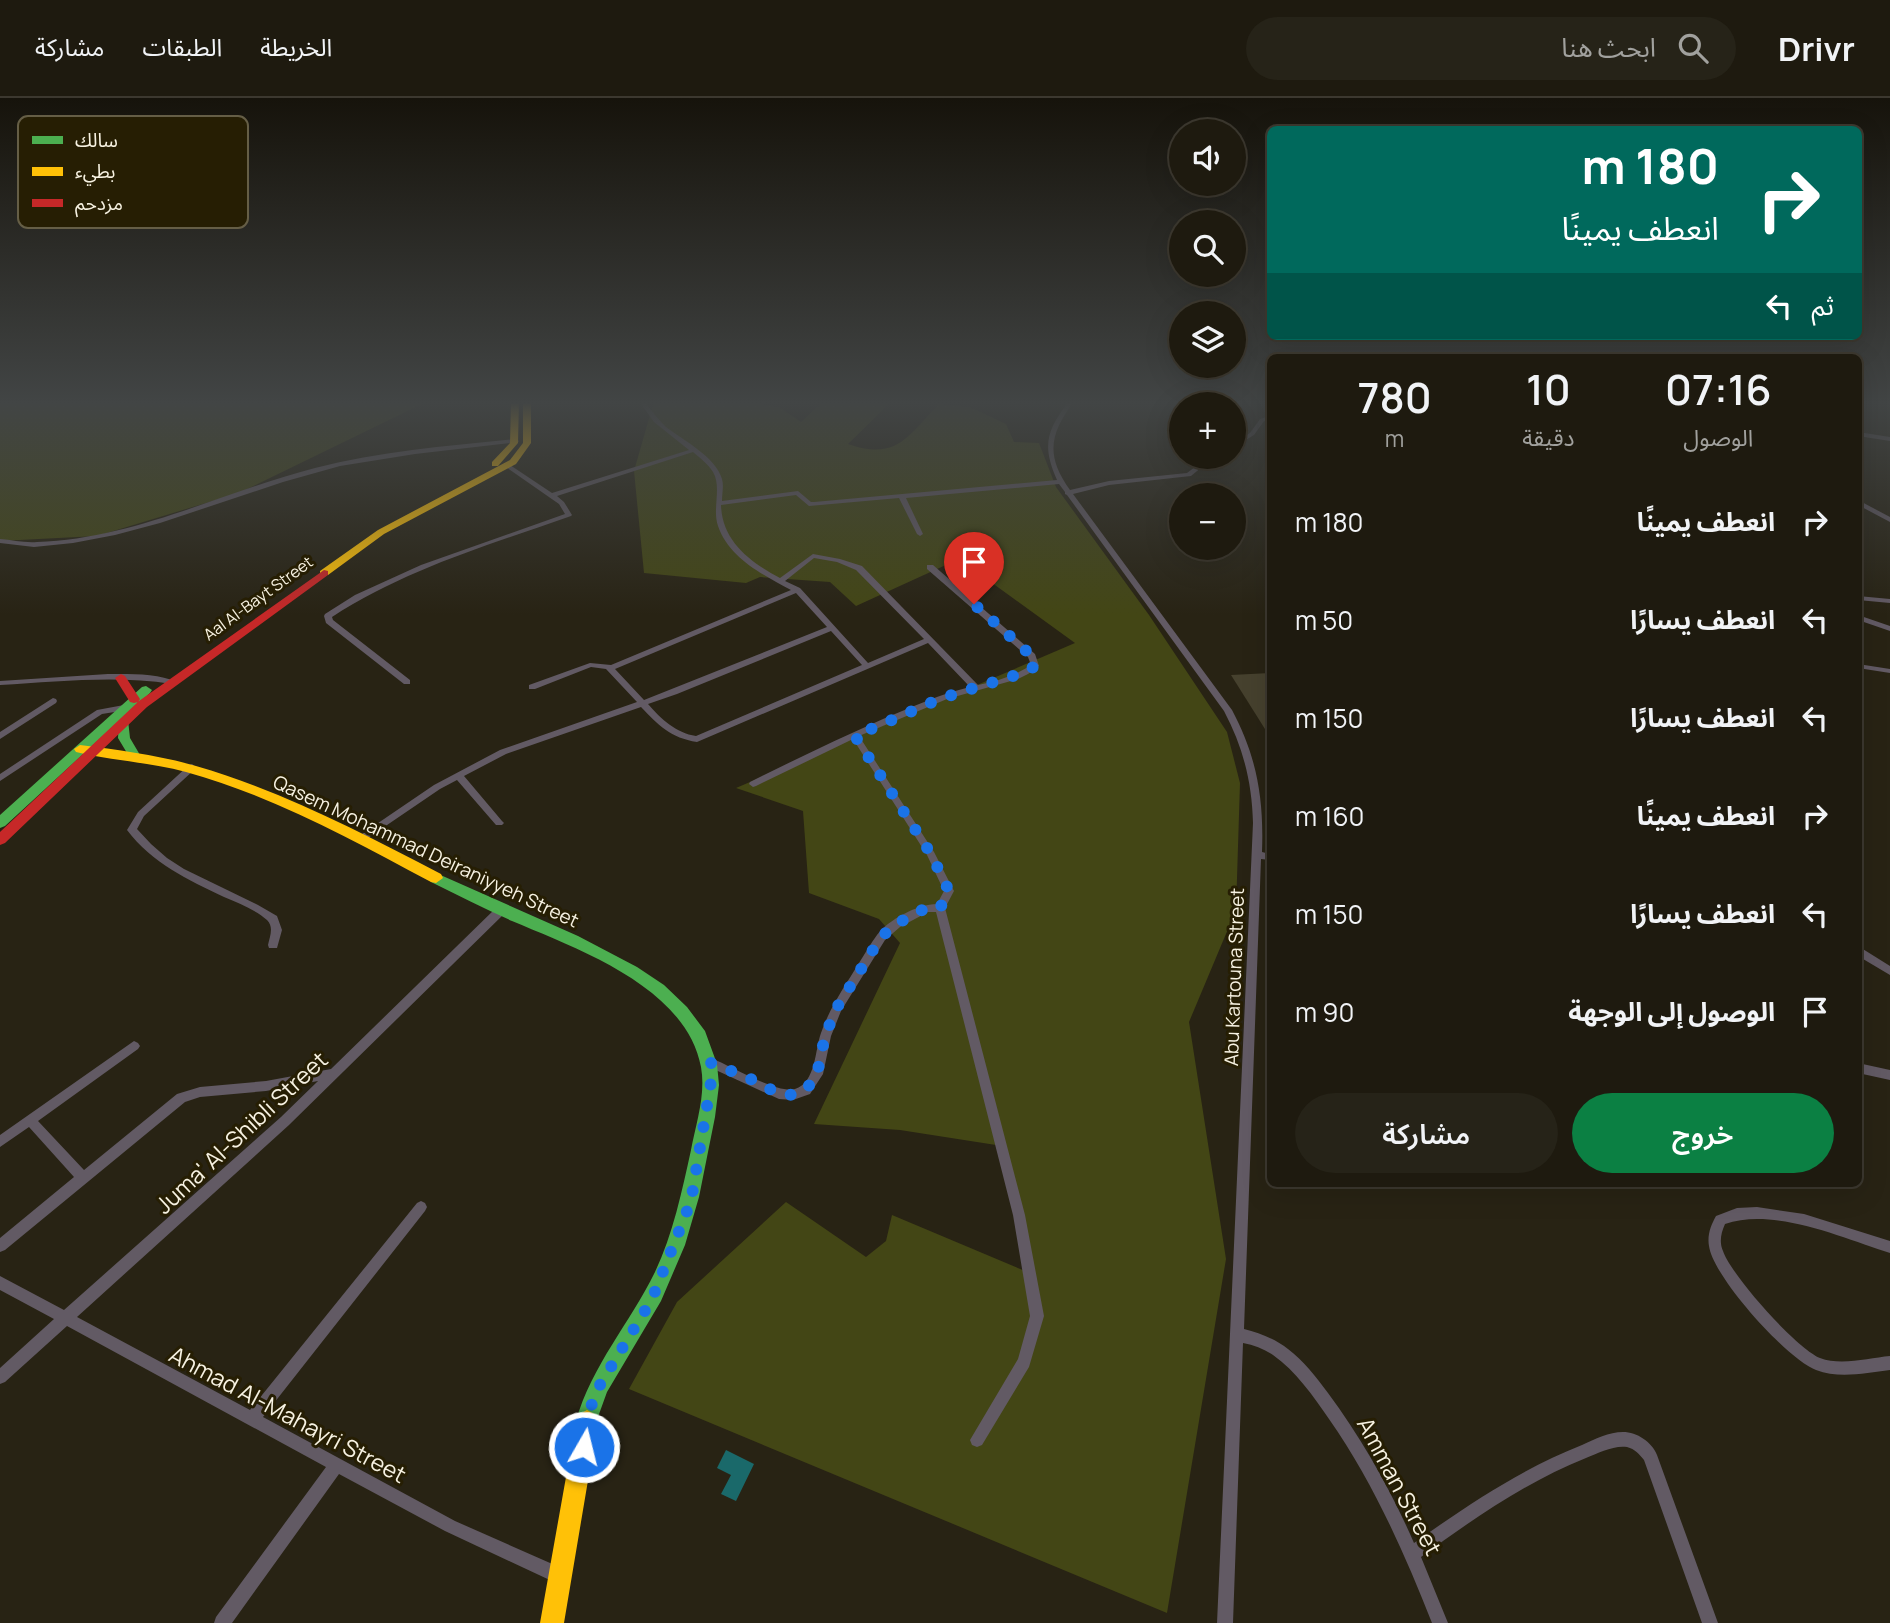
<!DOCTYPE html>
<html lang="ar">
<head>
<meta charset="utf-8">
<style>
  :root { --surface:#1e1a0f; --page:#262318; --text:#f1f3f6; --muted:#a1a19e; --line:#3c382f; --accent:#0b8043 }
  body { margin:0; font-family:Manrope,"Noto Sans Arabic",sans-serif; background:var(--page); color:var(--text); direction:rtl; height:100vh; display:flex; flex-direction:column; font-size:26px; white-space:nowrap }
  * { box-sizing:border-box; margin:0 }
  p { font-size:23px; color:var(--muted) }
  .icon { flex:none; width:38px; height:38px; fill:none; stroke:currentColor; stroke-width:2; stroke-linecap:round; stroke-linejoin:round }
  .map { position:relative; flex:1; overflow:hidden; direction:ltr }
  .side { position:absolute; left:1267px; top:256px; width:595px; height:833px; display:flex; flex-direction:column; background:var(--surface); border-radius:10px; box-shadow:0 7px 28px #0002,0 0 0 2px var(--line); direction:rtl }
  .side>* { flex:none }
  .banner { position:absolute; left:1267px; top:28px; width:595px; height:214px; border-radius:10px; box-shadow:0 7px 28px #0002,0 0 0 2px var(--line); direction:rtl; background:#00695c; color:#fff; overflow:hidden }
  .buttons { position:absolute; left:1169px; top:21px; display:grid; gap:14px }
  .buttons a { display:grid; place-items:center; width:77px; height:77px; border-radius:50%; background:var(--surface); box-shadow:0 7px 28px #0002,0 0 0 2px var(--line); font-size:35px }
  .pin { position:absolute; display:grid; place-items:center; width:60px; height:60px; color:#fff; margin:-72px -30px; border-radius:50% 50% 50% 0; rotate:-45deg; box-shadow:0 0 7px #0007 }
  .pin .icon { rotate:45deg }
  .me { position:absolute; width:77px; margin:-38px; rotate:8deg; stroke-linejoin:round; filter:drop-shadow(0 0 5px #0008) }
  .turn { display:flex; align-items:center; gap:24px; height:147px; padding:0 28px; font-size:32px }
  .turn .icon { width:91px; height:91px; stroke-width:2.5 }
  .turn b { display:block; font-size:49px; line-height:60px }
  .then { display:flex; align-items:center; height:66px; padding:0 28px; background:#0003; gap:14px; font-size:26px }
  .eta { display:flex; justify-content:space-evenly; align-items:center; height:119px; text-align:center }
  .eta b { font-size:42px; font-weight:600; line-height:49px }
  .button { display:flex; gap:14px; margin-top:auto; padding:14px 28px }
  .button a { flex:1; height:80px; border-radius:42px; background:var(--accent); color:#fff; font-size:28px; font-weight:600; line-height:80px; text-align:center }
  .button a+a { background:var(--page); color:var(--text) }
  ul { padding:0; list-style:none }
  li { display:flex; align-items:center; gap:21px; height:98px; padding:0 28px }
  li div { flex:1 }
  li b { display:block; font-size:26px }
  li em { font-style:normal }
  header { display:flex; align-items:center; gap:42px; box-sizing:border-box; height:98px; padding:0 35px; background:var(--surface); border-bottom:2px solid var(--line) }
  header strong { font-size:33px }
  nav { display:flex; gap:38px; margin-inline-start:auto; font-size:24px }
  .search { width:490px; height:63px; background:var(--page); display:flex; align-items:center; gap:18px; box-sizing:border-box; padding:0 24px; border-radius:38px; color:var(--muted); font-size:26px }
  .map>svg:first-child { display:block }
  .green { fill:#434615 }
  .water { fill:#1a696a }
  .building { fill:#46412e }
  .lines { fill:none; stroke-linecap:round; stroke-linejoin:round }
  .street { fill:#625a64; fill-rule:evenodd }
  .fast { fill:#4caf50; fill-rule:evenodd }
  .slow { fill:#ffc107; fill-rule:evenodd }
  .jam { fill:#c62828; fill-rule:evenodd }
  .route { stroke:#1a73e8; stroke-width:12; stroke-dasharray:0 21.6 }
  .labels { text-anchor:middle; dominant-baseline:central; stroke-width:6; stroke-linejoin:round; paint-order:stroke }
  .far-street-label { font-size:16px; fill:#f7f2e2; stroke:#261e03 }
  .street-label { font-size:19px; fill:#f7f2e2; stroke:#261e03 }
  .near-street-label { font-size:23px; fill:#f7f2e2; stroke:#261e03 }
  .key { fill:#261e03; stroke:#655e46; stroke-width:2 }
  .key-label { font-size:19px; fill:#f7f2e2 }
</style>
</head>
<body>
<header>
<strong>Drivr</strong>
<div class="search"><svg class="icon" aria-label="search" viewBox="0 0 24 24"><circle cx="10" cy="10" r="6"/><path d="M15 15l6 6"/></svg>ابحث هنا</div>
<nav><a>الخريطة</a><a>الطبقات</a><a>مشاركة</a></nav>
</header>
<div class="map">
<svg width="1890" height="1525" viewBox="0 0 1890 1525">
  <rect width="100%" height="100%" fill="#282314"/>
  <!-- green -->
  <path class="green" d="M 0,303 L 428,303 L 239,395 L 97,438 L 0,443 Z
    M 654,303 L 743,303 L 779,309 L 801,324 L 824,303 L 892,303 L 848,346 C 897,363 908,338 939,306 L 970,309 L 1006,326 L 1014,344 L 1039,345 L 1056,389 L 1149,517 L 1227,634 L 1240,685 L 1236,812 L 1189,924 L 1226,1161 L 1167,1515 L 629,1291 L 677,1204 L 786,1104 L 866,1159 L 886,1143 L 892,1117 L 1032,1176 L 996,1047 L 900,1032 L 814,1026 L 900,845 L 879,821 L 809,795 L 803,713 L 736,690 L 1075,545 L 959,461 L 856,508 L 830,484 L 760,479 L 746,485 L 644,475 L 634,373 Z"/>
  <!-- water -->
  <path class="water" d="M 726,1352 L 754,1366 L 736,1403 L 721,1396 L 731,1377 L 717,1370 Z"/>
  <!-- building -->
  <path class="building" d="M 1270,575 L 1270,639 L 1231,577 Z"/>
  <g class="lines">
    <!-- street -->
    <path class="street" d="M 639,303 L 645,303 C 651,313 658,321 666,329 C 683,342 716,359 722,381 C 724,388 722,395 722,403 L 798,393 L 811,404 L 814,404 L 1057,382 C 1042,348 1046,333 1069,303 L 1074,303 C 1050,336 1045,357 1070,392 L 1109,383 L 1187,375 L 1208,359 L 1214,359 L 1191,378 L 1109,387 L 1073,396 L 1232,612 C 1257,659 1264,701 1262,754 L 1270,756 L 1270,762 L 1261,761 L 1244,1231 C 1260,1235 1275,1241 1288,1251 C 1304,1263 1316,1279 1328,1295 C 1362,1341 1391,1392 1414,1445 C 1468,1407 1521,1371 1582,1347 C 1595,1341 1609,1334 1623,1334 C 1637,1334 1652,1344 1657,1357 L 1718,1525 L 1702,1525 L 1644,1362 C 1639,1356 1635,1351 1627,1349 C 1614,1347 1598,1355 1586,1360 C 1526,1384 1473,1421 1421,1459 L 1448,1525 L 1432,1525 C 1404,1454 1373,1384 1329,1321 C 1313,1298 1296,1273 1273,1257 C 1264,1251 1254,1247 1243,1245 L 1233,1525 L 1217,1525 L 1253,725 C 1252,684 1243,649 1224,613 L 1067,397 L 1065,396 L 1065,394 L 1059,386 L 906,400 L 923,436 L 920,438 L 917,436 L 899,400 L 809,408 L 796,397 L 721,407 C 722,443 750,464 780,480 L 813,456 L 840,461 L 862,468 L 978,587 C 997,583 1015,578 1031,567 L 1028,559 L 927,471 L 927,467 L 933,467 L 1035,556 L 1039,568 L 1028,576 L 1018,581 L 947,601 L 859,638 L 934,754 L 954,793 L 945,810 L 1025,1117 L 1044,1218 L 1029,1269 L 982,1347 L 977,1349 L 972,1347 L 970,1342 L 1018,1261 L 1030,1218 L 1013,1117 L 936,814 L 928,814 L 900,829 L 885,842 L 841,913 L 831,938 L 823,976 L 810,996 L 793,1002 L 779,1001 L 707,968 L 705,965 L 707,962 L 711,960 C 731,968 777,996 795,991 C 816,985 815,951 821,935 C 830,909 845,888 859,865 C 865,856 870,846 877,837 C 888,822 918,806 937,806 L 944,793 L 927,757 L 853,641 L 756,688 L 753,689 L 749,686 L 750,684 C 794,662 838,641 883,621 C 912,609 940,596 970,589 L 928,545 L 697,644 C 671,640 658,627 641,609 L 506,656 L 464,678 L 502,723 L 504,725 L 502,727 L 496,727 L 457,682 L 440,691 L 365,742 L 359,742 L 357,740 L 359,738 L 434,687 L 500,652 L 637,604 L 606,571 L 591,569 L 535,591 L 529,591 L 529,587 L 590,565 L 611,567 L 791,492 C 763,477 729,460 718,428 C 712,411 722,389 713,374 C 708,366 700,360 693,354 L 557,398 L 564,404 L 572,417 L 571,418 C 489,447 406,471 332,519 L 333,522 L 410,582 L 410,586 L 404,586 L 326,525 L 324,518 L 325,516 L 355,497 L 421,467 L 565,416 L 559,406 L 506,369 L 506,367 L 510,367 L 552,395 L 689,352 L 654,324 ZM 814,460 L 837,464 L 856,472 L 924,541 L 868,565 L 800,490 L 785,483 ZM 796,495 L 827,529 L 644,602 L 615,571 ZM 831,533 L 862,567 L 696,638 C 676,635 661,621 648,606 L 677,596 Z
      M 1270,318 L 1270,322 L 1264,323 L 1254,337 L 1234,349 L 1234,345 L 1250,335 L 1260,321 Z
      M 1858,334 L 1890,339 L 1890,343 L 1858,338 Z
      M 516,341 L 519,343 L 518,344 L 415,356 L 340,368 L 283,384 L 160,425 L 115,437 L 73,445 L 34,449 L 0,445 L 0,441 C 12,442 25,445 37,444 C 134,441 222,394 315,370 C 381,353 449,348 516,341 Z
      M 1858,402 L 1890,419 L 1890,424 L 1858,407 Z
      M 1858,498 L 1890,501 L 1890,505 L 1858,502 Z
      M 1858,517 L 1890,528 L 1890,533 L 1858,522 Z
      M 1858,566 L 1890,571 L 1890,575 L 1858,570 Z
      M 108,576 C 128,576 159,575 176,584 L 172,586 C 114,577 58,584 0,587 L 0,583 Z
      M 53,600 L 56,601 L 57,603 L 56,605 L 0,641 L 0,634 Z
      M 124,607 L 127,608 L 128,610 L 127,612 L 102,616 L 0,683 L 0,676 L 97,612 Z
      M 192,666 L 196,669 L 195,671 L 144,718 L 137,731 L 151,746 L 167,760 L 184,771 L 258,807 L 277,818 L 282,832 L 277,850 L 269,850 L 268,847 C 270,838 274,829 267,822 C 256,812 238,805 224,799 C 188,782 152,765 127,732 L 138,714 L 189,667 Z
      M 501,808 L 505,809 L 506,812 L 505,815 L 289,1027 L 77,1219 L 250,1312 L 417,1105 L 421,1103 L 425,1105 L 427,1109 L 425,1113 L 263,1319 L 455,1423 L 566,1472 L 568,1478 L 566,1484 L 560,1486 L 554,1484 L 445,1433 L 339,1376 L 232,1525 L 214,1525 L 216,1519 L 326,1369 L 67,1228 L 5,1284 L 0,1286 L 0,1270 L 54,1221 L 0,1192 L 0,1178 L 64,1212 L 281,1019 L 318,983 L 266,993 L 200,999 L 185,1004 L 5,1152 L 0,1154 L 0,1140 L 74,1079 L 29,1029 L 0,1049 L 0,1037 L 134,943 L 138,945 L 140,948 L 138,951 L 38,1023 L 84,1072 L 177,996 L 200,989 L 266,983 L 331,971 L 497,809 Z
      M 1858,848 L 1890,868 L 1890,877 L 1858,858 Z
      M 1858,965 L 1890,972 L 1890,982 L 1858,975 Z
      M 1757,1109 L 1804,1116 L 1890,1143 L 1890,1155 C 1843,1140 1774,1109 1725,1126 C 1721,1135 1719,1144 1723,1153 C 1731,1177 1796,1250 1820,1260 C 1841,1268 1869,1260 1890,1258 L 1890,1272 C 1866,1275 1839,1281 1816,1272 C 1787,1261 1713,1179 1709,1148 C 1707,1137 1711,1127 1716,1118 L 1737,1110 Z"/>
    <!-- fast -->
    <path class="fast" d="M 146,588 L 152,592 L 150,595 L 120,622 L 128,622 L 130,640 L 140,657 L 138,660 L 130,660 L 118,640 L 119,623 L 5,728 L 0,730 L 0,717 L 142,589 Z
      M 436,775 L 578,838 L 637,869 L 664,887 L 687,909 L 705,933 L 717,966 L 719,987 L 715,1019 L 699,1099 L 685,1147 L 661,1203 L 607,1294 L 594,1330 L 587,1334 L 580,1330 L 576,1323 C 592,1267 630,1225 655,1174 C 673,1136 682,1093 691,1052 C 696,1025 706,997 701,969 C 686,889 578,851 512,823 C 485,811 458,797 431,784 L 429,780 Z"/>
    <!-- slow -->
    <path class="slow" d="M 511,303 L 519,303 L 518,345 L 498,368 L 492,368 L 492,364 L 510,345 Z
      M 523,303 L 531,303 L 531,345 L 516,366 L 384,436 L 328,477 L 320,477 L 320,473 L 378,432 L 510,362 L 523,345 Z
      M 80,647 C 119,652 158,657 196,668 C 282,693 362,735 441,776 L 443,780 L 436,785 L 431,784 C 352,742 273,698 186,674 C 150,664 112,663 76,654 L 74,651 Z
      M 587,1312 L 594,1316 L 598,1323 L 564,1525 L 540,1525 L 576,1323 L 580,1316 Z"/>
    <!-- jam -->
    <path class="jam" d="M 324,472 L 328,473 L 328,477 L 147,609 L 5,745 L 0,747 L 0,734 L 139,603 Z
      M 121,576 L 125,578 L 140,601 L 138,604 L 134,605 L 130,604 L 115,580 Z"/>
  </g>
  <!-- sky -->
  <linearGradient id="sky" x2="0" y2="1"><stop stop-color="#16130b"/><stop offset="0.59" stop-color="#424545"/><stop offset="1" stop-color="#424545" stop-opacity="0"/></linearGradient>
  <rect width="1890" height="517" fill="url(#sky)"/>
  <g class="lines">
    <!-- route -->
    <path class="route" d="M 584,1349 L 589,1314 L 597,1292 L 652,1201 L 691,1103 L 711,984 L 711,965 L 747,979 L 779,996 L 793,997 L 806,992 L 817,976 L 825,938 L 836,911 L 881,839 L 896,826 L 926,810 L 940,810 L 949,793 L 931,756 L 855,638 L 942,600 L 1023,575 L 1035,568 L 1032,558 L 974,506"/>
  </g>
  <g class="labels">
    <!-- far-street labels -->
    <g class="far-street-label">
      <text transform="translate(258 500) rotate(-36)">Aal Al-Bayt Street</text>
    </g>
    <!-- street labels -->
    <g class="street-label">
      <text transform="translate(426 753) rotate(25)">Qasem Mohammad Deiraniyyeh Street</text>
      <text transform="translate(1234 879) rotate(-88)">Abu Kartouna Street</text>
    </g>
    <!-- near-street labels -->
    <g class="near-street-label">
      <text transform="translate(241 1034) rotate(-43)">Juma' Al-Shibli Street</text>
      <text transform="translate(288 1316) rotate(28)">Ahmad Al-Mahayri Street</text>
      <text transform="translate(1400 1388) rotate(62)">Amman Street</text>
    </g>
  </g>
  <!-- legend -->
  <rect x="18" y="18" width="230" height="112" rx="10" class="key"/>
  <rect x="32" y="38" width="31" height="8" fill="#4caf50"/>
  <rect x="32" y="69" width="31" height="9" fill="#ffc107"/>
  <rect x="32" y="101" width="31" height="8" fill="#c62828"/>
  <g class="key-label">
    <text x="75" y="49">سالك</text>
    <text x="75" y="80">بطيء</text>
    <text x="75" y="112">مزدحم</text>
  </g>
</svg>
<div class="buttons">
<a><svg class="icon" aria-label="sound" viewBox="0 0 24 24"><path d="M4 9h4l5-4v14l-5-4H4zM17 9q2 3 0 6"/></svg></a>
<a><svg class="icon" aria-label="search" viewBox="0 0 24 24"><circle cx="10" cy="10" r="6"/><path d="M15 15l6 6"/></svg></a>
<a><svg class="icon" aria-label="layers" viewBox="0 0 24 24"><path d="M12 4l9 5-9 5-9-5zM3 14l9 5 9-5"/></svg></a>
<a>+</a>
<a>−</a>
</div>
<div class="pin" style="left:974px;top:506px;background:#d93025"><svg class="icon" aria-label="arrive" viewBox="0 0 24 24"><path d="M6 21V4h12l-3 4 3 4H6"/></svg></div>
<svg class="me" style="left:584px;top:1349px" viewBox="-20 -20 40 40"><circle r="17" fill="#1a73e8" stroke="#fff" stroke-width="3"/><path d="M0-11L8 9 0 5-8 9z" fill="#fff"/></svg>
<div class="banner">
<div class="turn"><svg class="icon" aria-label="right" viewBox="0 0 24 24"><path d="M7 20v-9h11M14 6l5 5-5 5"/></svg><div><b>180 m</b>انعطف يمينًا</div></div>
<div class="then">ثم<svg class="icon" aria-label="left" viewBox="0 0 24 24"><path d="M17 20v-9H6M10 6l-5 5 5 5"/></svg></div>
</div>
<section class="side">
<div class="eta">
<div><b>07:16</b><p>الوصول</p></div>
<div><b>10</b><p>دقيقة</p></div>
<div><b>780</b><p>m</p></div>
</div>
<ul>
<li><svg class="icon" aria-label="right" viewBox="0 0 24 24"><path d="M7 20v-9h11M14 6l5 5-5 5"/></svg><div><b>انعطف يمينًا</b></div><em>180 m</em></li>
<li><svg class="icon" aria-label="left" viewBox="0 0 24 24"><path d="M17 20v-9H6M10 6l-5 5 5 5"/></svg><div><b>انعطف يسارًا</b></div><em>50 m</em></li>
<li><svg class="icon" aria-label="left" viewBox="0 0 24 24"><path d="M17 20v-9H6M10 6l-5 5 5 5"/></svg><div><b>انعطف يسارًا</b></div><em>150 m</em></li>
<li><svg class="icon" aria-label="right" viewBox="0 0 24 24"><path d="M7 20v-9h11M14 6l5 5-5 5"/></svg><div><b>انعطف يمينًا</b></div><em>160 m</em></li>
<li><svg class="icon" aria-label="left" viewBox="0 0 24 24"><path d="M17 20v-9H6M10 6l-5 5 5 5"/></svg><div><b>انعطف يسارًا</b></div><em>150 m</em></li>
<li><svg class="icon" aria-label="arrive" viewBox="0 0 24 24"><path d="M6 21V4h12l-3 4 3 4H6"/></svg><div><b>الوصول إلى الوجهة</b></div><em>90 m</em></li>
</ul>
<div class="button"><a>خروج</a><a>مشاركة</a></div>
</section>
</div>
</body>
</html>
